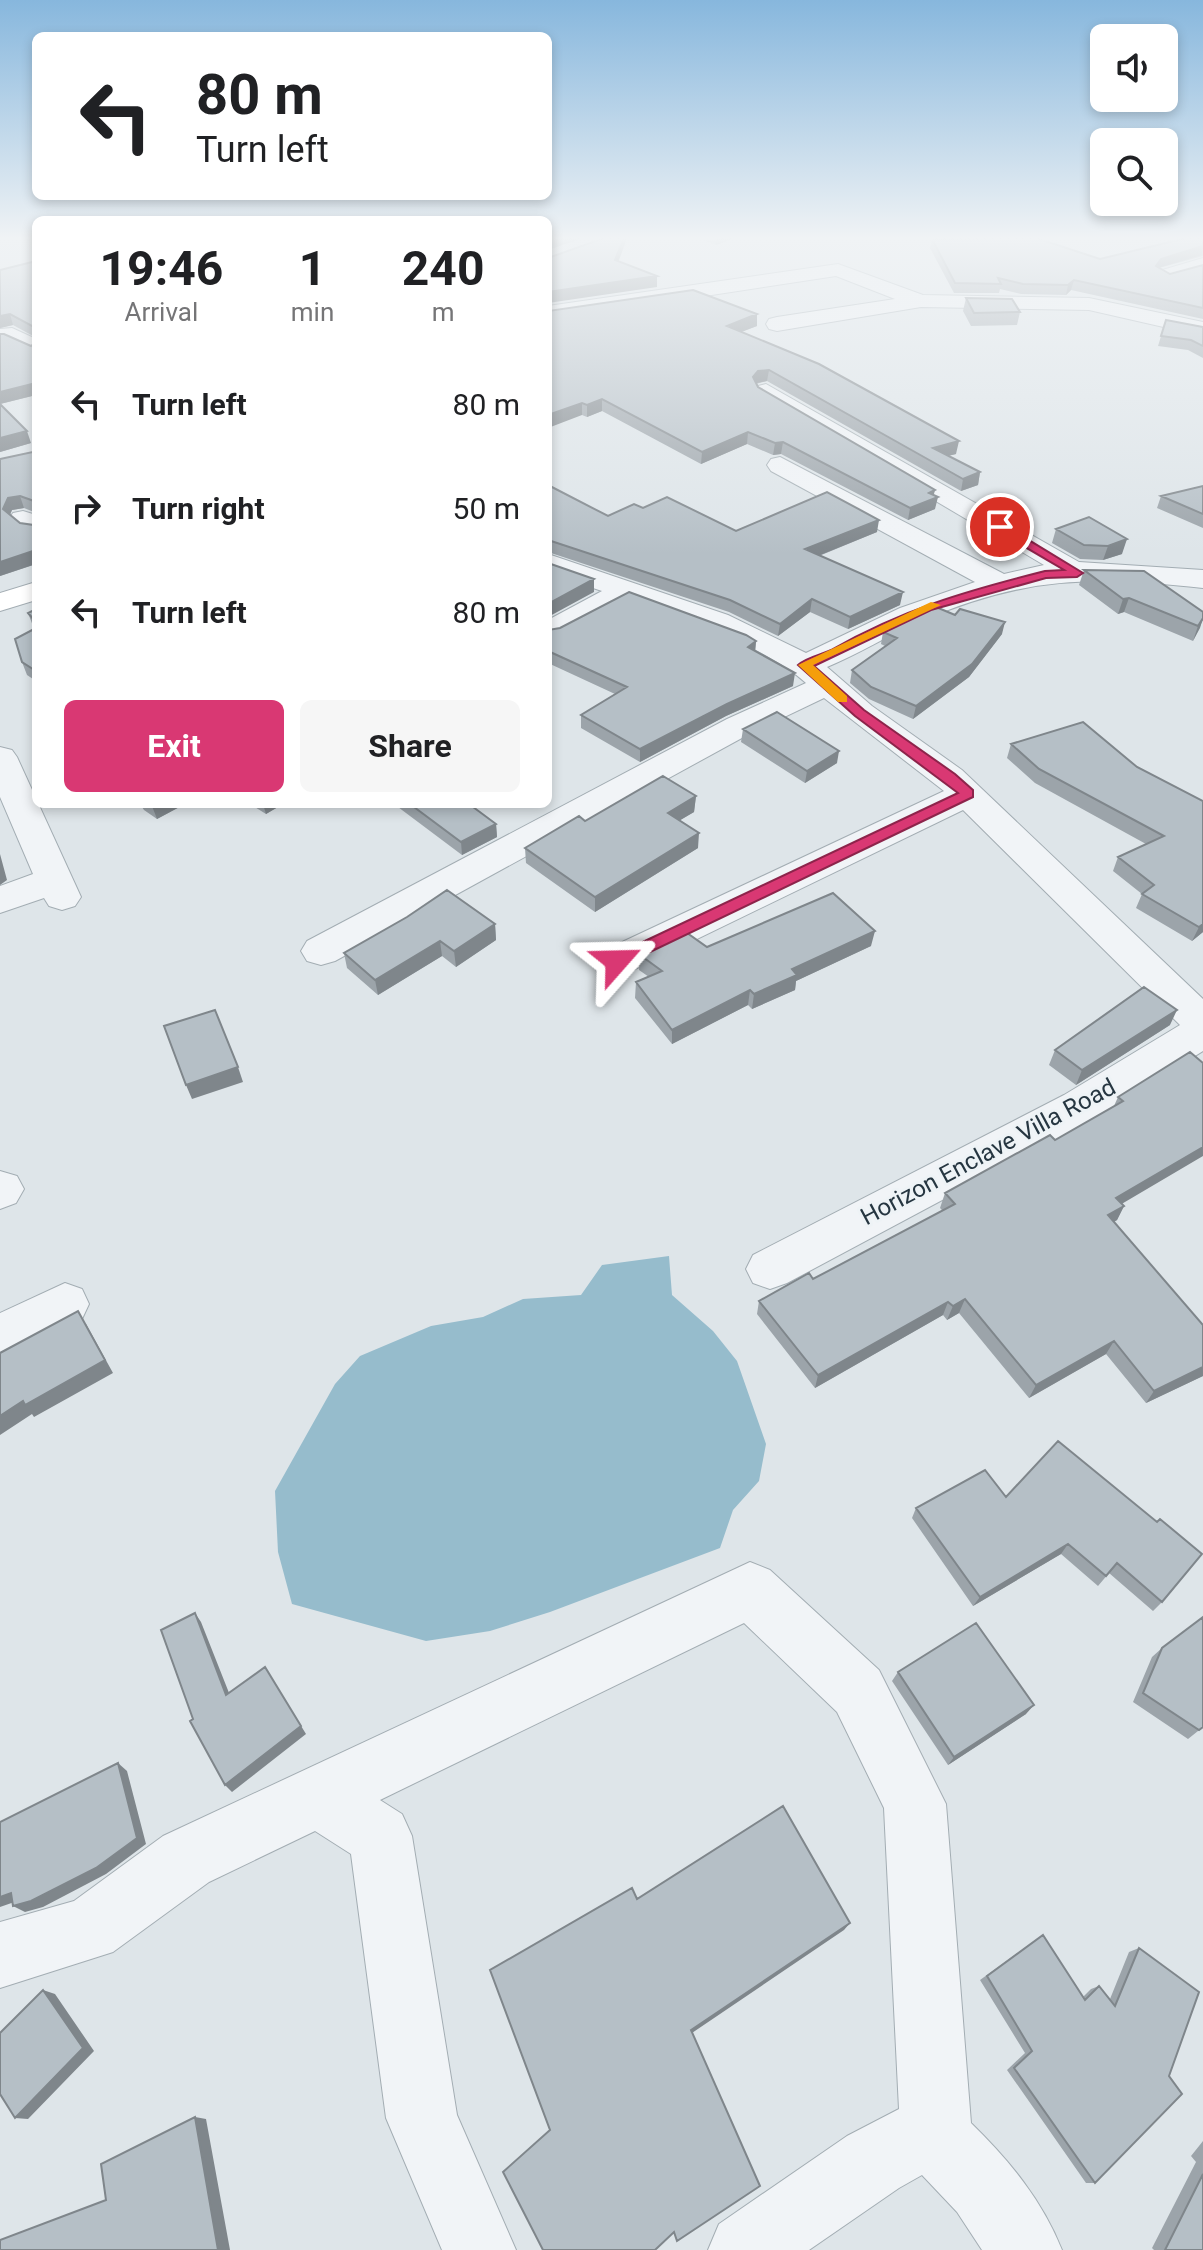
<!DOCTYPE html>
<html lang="en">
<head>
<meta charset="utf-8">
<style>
  :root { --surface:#fff; --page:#f6f6f6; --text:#202124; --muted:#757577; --accent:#d93873 }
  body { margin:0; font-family:Roboto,sans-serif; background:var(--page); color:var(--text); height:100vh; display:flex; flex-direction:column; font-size:30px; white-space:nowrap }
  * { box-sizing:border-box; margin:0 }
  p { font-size:26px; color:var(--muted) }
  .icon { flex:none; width:44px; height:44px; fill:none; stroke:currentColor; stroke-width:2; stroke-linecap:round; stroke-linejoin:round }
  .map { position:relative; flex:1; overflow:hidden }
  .panel { position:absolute; left:32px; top:216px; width:520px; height:592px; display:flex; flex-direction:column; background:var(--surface); border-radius:12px; box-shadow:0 4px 12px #0003 }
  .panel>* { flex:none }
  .guide { position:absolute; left:32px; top:32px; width:520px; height:168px; border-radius:12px; box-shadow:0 4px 12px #0003; background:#fff; color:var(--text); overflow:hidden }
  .controls { position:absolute; left:1090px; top:24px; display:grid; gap:16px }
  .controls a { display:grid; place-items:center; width:88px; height:88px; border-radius:12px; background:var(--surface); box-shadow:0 4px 12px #0003; font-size:40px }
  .pin { position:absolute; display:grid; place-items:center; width:68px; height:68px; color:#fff; margin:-34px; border:4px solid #fff; border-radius:50%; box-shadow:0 2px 8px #0007 }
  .me { position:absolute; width:88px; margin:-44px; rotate:65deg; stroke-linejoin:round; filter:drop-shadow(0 0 6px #0008) }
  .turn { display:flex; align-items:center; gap:28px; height:168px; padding:0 32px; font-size:36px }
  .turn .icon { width:104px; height:104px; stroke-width:2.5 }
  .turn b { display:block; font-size:56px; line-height:68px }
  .eta { display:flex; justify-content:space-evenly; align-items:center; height:136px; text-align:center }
  .eta b { font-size:48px; font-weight:700; line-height:56px }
  .action { display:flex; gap:16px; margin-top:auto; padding:16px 32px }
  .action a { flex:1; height:92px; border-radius:12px; background:var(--accent); color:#fff; font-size:32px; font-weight:700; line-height:92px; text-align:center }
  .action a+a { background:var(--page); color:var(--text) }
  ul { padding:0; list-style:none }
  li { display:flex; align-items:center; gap:24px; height:104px; padding:0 32px }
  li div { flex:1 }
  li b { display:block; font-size:30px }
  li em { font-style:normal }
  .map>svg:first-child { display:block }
  .water { fill:#96bccc }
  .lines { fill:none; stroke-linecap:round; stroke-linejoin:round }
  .street-casing { stroke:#a3adb3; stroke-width:2 }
  .secondary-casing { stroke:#a3adb3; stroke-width:2 }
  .street { fill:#f1f4f7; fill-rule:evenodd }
  .secondary { fill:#fff; fill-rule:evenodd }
  .wall { fill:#9ca4aa; fill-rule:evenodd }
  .shaded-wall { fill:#7f868b }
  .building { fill:#b5bfc6; stroke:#7f868b; stroke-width:2; fill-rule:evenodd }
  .route { fill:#d93873; stroke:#8d244b; stroke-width:2 }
  .slow { fill:#f59e0b }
  .labels { text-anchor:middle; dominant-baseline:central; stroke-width:6; stroke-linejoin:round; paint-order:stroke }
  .street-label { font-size:24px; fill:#263641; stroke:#eef3f6 }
</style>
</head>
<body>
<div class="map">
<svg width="1203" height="2250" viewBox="0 0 1203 2250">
  <rect width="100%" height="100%" fill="#dee5e9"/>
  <!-- water -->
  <path class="water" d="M 669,1256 L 672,1295 L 713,1331 L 737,1361 L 766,1444 L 759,1481 L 733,1510 L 720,1548 L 550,1612 L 490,1631 L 426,1641 L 292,1604 L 278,1552 L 275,1491 L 335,1384 L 360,1356 L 431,1326 L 483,1317 L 523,1299 L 581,1295 L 602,1265 Z"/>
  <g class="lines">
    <!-- street casing -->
    <g class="street-casing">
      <path id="street" d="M 1203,258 L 1203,271 L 1166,281 L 1156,275 L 1159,271 Z
        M 838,264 L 923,295 L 1089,298 L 1203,322 L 1203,336 L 1089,310 L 921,307 L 777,331 L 769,329 L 766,324 L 769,319 L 777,317 L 895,299 L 836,276 L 548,320 L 548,306 Z
        M 12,328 L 36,339 L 36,355 L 8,342 L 0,343 L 0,329 Z
        M 766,384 L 1079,562 L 1203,570 L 1203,588 C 1092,576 1025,576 921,621 C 888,635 859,654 827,667 L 872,706 L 962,770 L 1203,999 L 1203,1051 L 1094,1119 L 787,1283 L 770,1289 L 753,1283 L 746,1269 L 753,1255 L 1064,1095 L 1180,1025 L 963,810 L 631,971 L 617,975 L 603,971 L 597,961 L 603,951 L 944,791 L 824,698 L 751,733 L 335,961 L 321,965 L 307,961 L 301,951 L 307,941 L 727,719 L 806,683 C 764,645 683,619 629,601 L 559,638 L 548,641 L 548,620 L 602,591 L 548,573 L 548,554 L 728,615 L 806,653 L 900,608 L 975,582 L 771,471 L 767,465 L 771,459 L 780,457 L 1004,574 L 1044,565 L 758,396 L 754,391 L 758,386 Z
        M 23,511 L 36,515 L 36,535 L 26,533 L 9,519 L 13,513 Z
        M 0,747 L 12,750 L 17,757 L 81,897 L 75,906 L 62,910 L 49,906 L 44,898 L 0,913 L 0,886 L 33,874 L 0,797 Z
        M 0,1171 L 17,1176 L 24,1189 L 16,1203 L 0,1209 Z
        M 65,1283 L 82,1289 L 89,1304 L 82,1319 L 0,1359 L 0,1313 Z
        M 750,1562 L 770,1570 L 879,1670 L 946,1804 L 971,2123 C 1009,2160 1042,2200 1062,2250 L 982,2250 L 957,2212 L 922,2175 L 899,2188 L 809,2250 L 708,2250 L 719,2224 L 847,2136 L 899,2109 L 884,1808 L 837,1712 L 744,1623 L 380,1800 L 402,1814 L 412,1836 L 457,2115 L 516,2250 L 442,2250 L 386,2118 L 351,1854 L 315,1831 L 209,1882 L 113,1952 L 0,1988 L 0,1922 L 74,1901 L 163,1836 Z"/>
    </g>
    <!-- secondary casing -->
    <g class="secondary-casing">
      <path id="secondary" d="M 36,582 L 36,600 L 0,611 L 0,593 Z"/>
    </g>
    <!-- street -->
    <use href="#street" class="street"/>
    <!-- secondary -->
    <use href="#secondary" class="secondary"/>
  </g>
  <!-- wall -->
  <path class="wall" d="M 698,238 L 735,238 L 716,245 Z
    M 1203,238 L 1203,256 L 1159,268 L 1170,274 L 1203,265 L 1203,319 L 1071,290 L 1066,295 L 1021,294 L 1000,289 L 999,293 L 954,293 L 930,248 L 932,239 L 1100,259 Z
    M 36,261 L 36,395 L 0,404 L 31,443 L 0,452 L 0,334 L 31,346 L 35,343 L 35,337 L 13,325 L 0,328 L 0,270 Z
    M 966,298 L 1020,312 L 1017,325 L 971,326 L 963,311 Z
    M 548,311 L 757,314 L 757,326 L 740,332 L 956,454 L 948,456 L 980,472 L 978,485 L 961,491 L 767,381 L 756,384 L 758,387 L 934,495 L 935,509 L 908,520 L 781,454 L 773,455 L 747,444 L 701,464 L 602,411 L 587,417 L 582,415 Z
    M 1166,320 L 1203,327 L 1203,358 L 1188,350 L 1158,346 Z
    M 33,452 L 36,564 L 0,576 L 0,459 ZM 24,508 L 34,512 L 34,525 L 20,523 L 10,515 L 12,510 Z
    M 548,485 L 608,516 L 643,508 L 736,531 L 877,532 L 819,556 L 900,605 L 848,629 L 810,612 L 778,636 L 729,612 L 548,552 Z
    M 1203,486 L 1203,528 L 1157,508 L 1161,496 Z
    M 1089,517 L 1122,554 L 1103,560 L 1080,559 L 1052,543 L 1056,529 Z
    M 1084,570 L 1203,612 L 1203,620 L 1193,641 L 1124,612 L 1118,614 L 1079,585 Z
    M 36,609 L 36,681 L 27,675 L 22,662 L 36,629 L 33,626 L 28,613 Z
    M 548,630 L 756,641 L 755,651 L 793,686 L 726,716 L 640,762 L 581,728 L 581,715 L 615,694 L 548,663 Z
    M 883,632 L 1002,634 L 969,677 L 913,719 L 869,699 L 850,683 L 852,670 L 885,646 L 881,644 Z
    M 743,729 L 837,763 L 805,783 L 741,742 Z
    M 1011,744 L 1137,767 L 1203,801 L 1203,932 L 1192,941 L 1136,908 L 1142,894 L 1113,871 L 1118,857 L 1146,844 L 1035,783 L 1007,758 Z
    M 696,796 L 694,812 L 680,820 L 698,848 L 595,912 L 526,863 L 525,848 L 585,821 Z
    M 140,804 L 185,804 L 157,819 L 144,810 Z
    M 250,804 L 283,804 L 266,814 Z
    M 394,804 L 469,804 L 496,824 L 497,837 L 462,855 Z
    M 495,924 L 496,940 L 456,967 L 442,956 L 378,995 L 347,968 L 344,953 Z
    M 871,946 L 796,981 L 795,990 L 752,1009 L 748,1005 L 672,1044 L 635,998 L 636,982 L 649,977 L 639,970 L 640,955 L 707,947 Z
    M 1170,1025 L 1076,1085 L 1049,1065 L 1055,1050 Z
    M 1190,1052 L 1122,1204 L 1124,1206 L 1117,1220 L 1114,1222 L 1203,1325 L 1203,1376 L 1146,1403 L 1106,1354 L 1029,1398 L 959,1313 L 947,1320 L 943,1315 L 815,1388 L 757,1314 L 759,1301 L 813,1279 L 943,1211 L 940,1208 L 945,1193 L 1055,1140 L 1114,1106 L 1118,1097 Z
    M 1058,1441 L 1162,1602 L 1153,1611 L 1109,1573 L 1098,1586 L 1061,1554 L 973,1606 L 912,1518 L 916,1508 L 1006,1497 Z
    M 1162,1648 L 1203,1727 L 1188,1739 L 1133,1702 L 1152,1657 Z
    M 898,1672 L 1026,1714 L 948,1765 L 892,1681 Z
    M 1043,1935 L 1083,1997 L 1091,1989 L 1099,1986 L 1110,1999 L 1129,1952 L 1139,1948 L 1095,2183 L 1086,2183 L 1007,2070 L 1025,2053 L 980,1980 Z
    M 1203,2141 L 1203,2250 L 1154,2250 L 1152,2248 L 1196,2162 L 1191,2156 Z"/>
  <!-- shaded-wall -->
  <path class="shaded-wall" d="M 551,238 L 583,238 L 548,250 L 548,240 Z
    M 624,238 L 626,238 L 626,241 L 615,271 L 615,260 Z
    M 717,238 L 735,238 L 716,245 Z
    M 1203,246 L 1202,255 L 1158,268 L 1156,266 L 1161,259 Z
    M 657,276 L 657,287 L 548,303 L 548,292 Z
    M 1074,280 L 1071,290 L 1066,295 L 1068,285 Z
    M 10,314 L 13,325 L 0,328 L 0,316 Z
    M 757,314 L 757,326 L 726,338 L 727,326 Z
    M 769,370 L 767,381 L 757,383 L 752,389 L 753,377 L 758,371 Z
    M 36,383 L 36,395 L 0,404 L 0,392 Z
    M 602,399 L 602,411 L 587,417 L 587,405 Z
    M 582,403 L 582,415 L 548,428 L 548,415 Z
    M 27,431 L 31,443 L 0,452 L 0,438 Z
    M 748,432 L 747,444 L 701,464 L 702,452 Z
    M 959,441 L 956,454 L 930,460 L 933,448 Z
    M 783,442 L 781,454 L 773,455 L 775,443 Z
    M 980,472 L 978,485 L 961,491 L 963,479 Z
    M 935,490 L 933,498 L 938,497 L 935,509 L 908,520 L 910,508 L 929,493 Z
    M 20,496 L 24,508 L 12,510 L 7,521 L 3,509 L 8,498 Z
    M 879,520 L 877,532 L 803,562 L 805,549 Z
    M 1127,539 L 1122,554 L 1103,560 L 1108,546 Z
    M 36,550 L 36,564 L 0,576 L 0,562 Z
    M 594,579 L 594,592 L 548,617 L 548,604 Z
    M 903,592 L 900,605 L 848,629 L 850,617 Z
    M 1129,598 L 1124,612 L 1118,614 L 1123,599 Z
    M 812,599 L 810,612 L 778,636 L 780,624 Z
    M 1203,618 L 1200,628 L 1193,641 L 1198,626 Z
    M 1005,622 L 1002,634 L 969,677 L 913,719 L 916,706 Z
    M 756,641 L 755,653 L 748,647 Z
    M 795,673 L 793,686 L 726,716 L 640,762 L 640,749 L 727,704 Z
    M 839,751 L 837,763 L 805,783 L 807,771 Z
    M 696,796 L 694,812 L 667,828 L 668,813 Z
    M 156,804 L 185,804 L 157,819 L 152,806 Z
    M 263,804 L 283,804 L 266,814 Z
    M 496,824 L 497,837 L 462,855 L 461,842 Z
    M 699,833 L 698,848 L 595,912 L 595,897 Z
    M 0,854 L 7,880 L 0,885 Z
    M 495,924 L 496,940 L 456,967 L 454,951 Z
    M 1203,924 L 1203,932 L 1192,941 L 1199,927 Z
    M 875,931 L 871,946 L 796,981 L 795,990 L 752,1009 L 754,994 L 792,969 Z
    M 440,941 L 442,956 L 378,995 L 375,980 Z
    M 750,990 L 748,1005 L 672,1044 L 672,1030 Z
    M 1177,1010 L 1170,1025 L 1076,1085 L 1082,1070 Z
    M 238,1067 L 243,1082 L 192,1099 L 186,1085 Z
    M 1203,1147 L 1203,1156 L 1108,1212 L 1116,1198 Z
    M 1124,1206 L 1117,1220 L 1101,1229 L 1108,1215 Z
    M 965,1299 L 959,1313 L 947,1320 L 953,1306 Z
    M 948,1302 L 943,1315 L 815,1388 L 818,1375 Z
    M 86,1324 L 113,1373 L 34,1417 L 32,1414 L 0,1435 L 0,1416 Z
    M 1114,1341 L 1106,1354 L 1029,1398 L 1036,1385 Z
    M 1203,1367 L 1203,1376 L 1146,1403 L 1154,1391 Z
    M 1068,1544 L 1061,1554 L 973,1606 L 980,1597 Z
    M 195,1613 L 201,1622 L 233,1703 L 226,1695 Z
    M 265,1667 L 306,1734 L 232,1792 L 225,1785 Z
    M 1034,1705 L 1026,1714 L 948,1765 L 954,1757 Z
    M 118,1763 L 127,1771 L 146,1844 L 106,1874 L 43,1907 L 25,1912 L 13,1906 Z
    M 11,1893 L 23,1899 L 0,1907 L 0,1897 Z
    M 850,1923 L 844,1930 L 689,2035 L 691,2030 Z
    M 43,1990 L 55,1994 L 94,2051 L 28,2119 L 15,2118 Z
    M 195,2117 L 206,2119 L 230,2250 L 218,2250 Z"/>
  <!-- building -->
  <path class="building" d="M 604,238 L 624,238 L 615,260 L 657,276 L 548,292 L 548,258 Z
    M 1036,238 L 1100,259 L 1186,238 L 1203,238 L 1203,246 L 1161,259 L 1156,266 L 1170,274 L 1203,265 L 1203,308 L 1074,280 L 1068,285 L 1023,284 L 998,278 L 1001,284 L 955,283 L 932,239 Z
    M 36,261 L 36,383 L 0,392 L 0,334 L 4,334 L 31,346 L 35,343 L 36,328 L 10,314 L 0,316 L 0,270 Z
    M 693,290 L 757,314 L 727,326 L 819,364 L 959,441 L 933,448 L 980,472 L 963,479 L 769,370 L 758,371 L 753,377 L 758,387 L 935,490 L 929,493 L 938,497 L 910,508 L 783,442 L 775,443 L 748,432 L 702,452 L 602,399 L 587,405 L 582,403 L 548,415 L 548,311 Z
    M 966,298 L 1012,299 L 1020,312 L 974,313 Z
    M 1166,320 L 1203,327 L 1203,346 L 1191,340 L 1161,336 Z
    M 0,404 L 27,431 L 0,438 Z
    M 35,439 L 36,550 L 0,562 L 0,459 L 33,452 ZM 20,496 L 34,501 L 34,525 L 20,523 L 3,509 L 8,498 Z
    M 548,485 L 608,516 L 634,504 L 643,508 L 667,497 L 736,531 L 827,492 L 879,520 L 805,549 L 903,592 L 850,617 L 812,599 L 780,624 L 730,600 L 548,540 Z
    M 1203,486 L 1203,514 L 1161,496 Z
    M 1089,517 L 1127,539 L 1108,546 L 1084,545 L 1056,529 Z
    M 548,563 L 594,579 L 548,604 Z
    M 1084,570 L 1144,571 L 1203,612 L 1203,618 L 1198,626 L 1129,598 L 1123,599 Z
    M 629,592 L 746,635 L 756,641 L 748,647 L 795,673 L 727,704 L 640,749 L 581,715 L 627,687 L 548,651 L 548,630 L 560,628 Z
    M 936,607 L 955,615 L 960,609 L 1005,622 L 972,664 L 916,706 L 871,687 L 852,670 L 897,638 L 883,632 Z
    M 36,609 L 36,622 L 28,613 Z
    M 36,628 L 36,671 L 22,662 L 15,639 Z
    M 777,712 L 839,751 L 807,771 L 743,729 Z
    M 1083,722 L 1137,767 L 1203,801 L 1203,924 L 1199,927 L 1142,894 L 1154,885 L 1118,857 L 1164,836 L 1039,769 L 1011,744 Z
    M 663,776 L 696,796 L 668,813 L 699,833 L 595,897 L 525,848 L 579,816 L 585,821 Z
    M 410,804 L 469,804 L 496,824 L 461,842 Z
    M 447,890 L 495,924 L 454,951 L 440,941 L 375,980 L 344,953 L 407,917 Z
    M 833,893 L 875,931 L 792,969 L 797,975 L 754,994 L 750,990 L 672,1030 L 636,982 L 662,971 L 640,955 L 687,933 L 707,947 Z
    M 1144,987 L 1177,1010 L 1082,1070 L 1055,1050 Z
    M 215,1010 L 238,1067 L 186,1085 L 164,1026 Z
    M 1190,1052 L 1203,1063 L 1203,1147 L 1116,1198 L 1124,1206 L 1108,1215 L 1203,1325 L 1203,1367 L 1154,1391 L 1114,1341 L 1036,1385 L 965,1299 L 953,1306 L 948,1302 L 818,1375 L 759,1301 L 809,1273 L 813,1279 L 955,1204 L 945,1193 L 1050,1135 L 1055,1140 L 1123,1101 L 1118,1097 Z
    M 78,1311 L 105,1360 L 25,1405 L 23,1401 L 0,1416 L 0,1353 Z
    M 1058,1441 L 1157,1522 L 1160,1519 L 1202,1554 L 1162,1602 L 1117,1563 L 1106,1576 L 1068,1544 L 980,1597 L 916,1508 L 985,1470 L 1006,1497 Z
    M 195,1613 L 226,1695 L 265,1667 L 301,1726 L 225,1785 L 190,1721 L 193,1719 L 161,1630 Z
    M 1203,1617 L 1203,1727 L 1199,1730 L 1143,1693 L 1162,1648 Z
    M 976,1623 L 1034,1705 L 954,1757 L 898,1672 Z
    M 118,1763 L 137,1838 L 96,1868 L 31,1901 L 13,1906 L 11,1893 L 0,1897 L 0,1822 Z
    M 783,1806 L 850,1923 L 691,2030 L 760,2186 L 677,2241 L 674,2232 L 655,2250 L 543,2250 L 503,2172 L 550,2130 L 490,1970 L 632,1888 L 637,1899 Z
    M 1043,1935 L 1085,2000 L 1099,1986 L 1115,2006 L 1139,1948 L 1199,1992 L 1169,2076 L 1182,2094 L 1095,2183 L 1014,2068 L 1032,2051 L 987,1976 Z
    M 43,1990 L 83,2048 L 15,2118 L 0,2094 L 0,2033 Z
    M 195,2117 L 218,2250 L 0,2250 L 0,2240 L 106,2200 L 101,2164 Z
    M 1203,2174 L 1203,2250 L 1165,2250 Z"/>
  <!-- sky -->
  <linearGradient id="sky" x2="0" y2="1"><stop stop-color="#87b7dd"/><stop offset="0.43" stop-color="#f0f3f5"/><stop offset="1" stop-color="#f0f3f5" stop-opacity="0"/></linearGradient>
  <rect width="1203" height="554" fill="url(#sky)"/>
  <!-- route -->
  <path class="route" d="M 996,525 L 1004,525 L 1083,573 L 1077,577 L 1046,578 L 931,610 L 814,666 L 864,710 L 955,774 L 973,790 L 973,797 L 623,965 L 611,965 L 611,957 L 958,793 L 855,716 L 798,665 C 807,657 821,655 831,650 C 903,609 966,591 1045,571 L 1064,570 L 996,530 Z"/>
  <!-- slow -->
  <path class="slow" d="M 931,602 L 941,605 L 813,665 L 847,696 L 847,702 L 838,702 L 798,665 Z"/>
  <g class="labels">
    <!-- street labels -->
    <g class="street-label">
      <text transform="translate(988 1152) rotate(-28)">Horizon Enclave Villa Road</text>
    </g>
  </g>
</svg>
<div class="controls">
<a><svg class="icon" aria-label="sound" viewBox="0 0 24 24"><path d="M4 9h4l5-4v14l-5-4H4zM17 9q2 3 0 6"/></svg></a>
<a><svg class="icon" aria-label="search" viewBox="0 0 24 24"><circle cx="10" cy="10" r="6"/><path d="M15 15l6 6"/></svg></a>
</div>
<div class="pin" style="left:1000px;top:527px;background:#d93025"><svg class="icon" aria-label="arrive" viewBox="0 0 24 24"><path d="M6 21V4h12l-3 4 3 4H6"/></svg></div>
<svg class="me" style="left:617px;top:961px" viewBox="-20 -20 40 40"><path d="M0-17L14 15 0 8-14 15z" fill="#d93873" stroke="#fff" stroke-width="4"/></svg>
<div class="guide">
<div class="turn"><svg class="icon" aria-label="left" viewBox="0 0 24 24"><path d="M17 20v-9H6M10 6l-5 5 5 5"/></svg><div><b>80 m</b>Turn left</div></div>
</div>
<section class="panel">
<div class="eta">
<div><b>19:46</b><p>Arrival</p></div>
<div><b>1</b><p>min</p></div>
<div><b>240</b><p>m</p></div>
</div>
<ul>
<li><svg class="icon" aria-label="left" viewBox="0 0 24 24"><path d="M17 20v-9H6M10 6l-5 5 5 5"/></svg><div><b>Turn left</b></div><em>80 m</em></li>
<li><svg class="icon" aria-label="right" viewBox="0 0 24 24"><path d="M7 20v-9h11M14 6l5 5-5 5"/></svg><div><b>Turn right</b></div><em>50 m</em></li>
<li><svg class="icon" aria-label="left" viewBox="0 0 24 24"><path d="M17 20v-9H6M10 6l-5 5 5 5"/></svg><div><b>Turn left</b></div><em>80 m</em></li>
</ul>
<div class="action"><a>Exit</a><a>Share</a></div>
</section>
</div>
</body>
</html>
